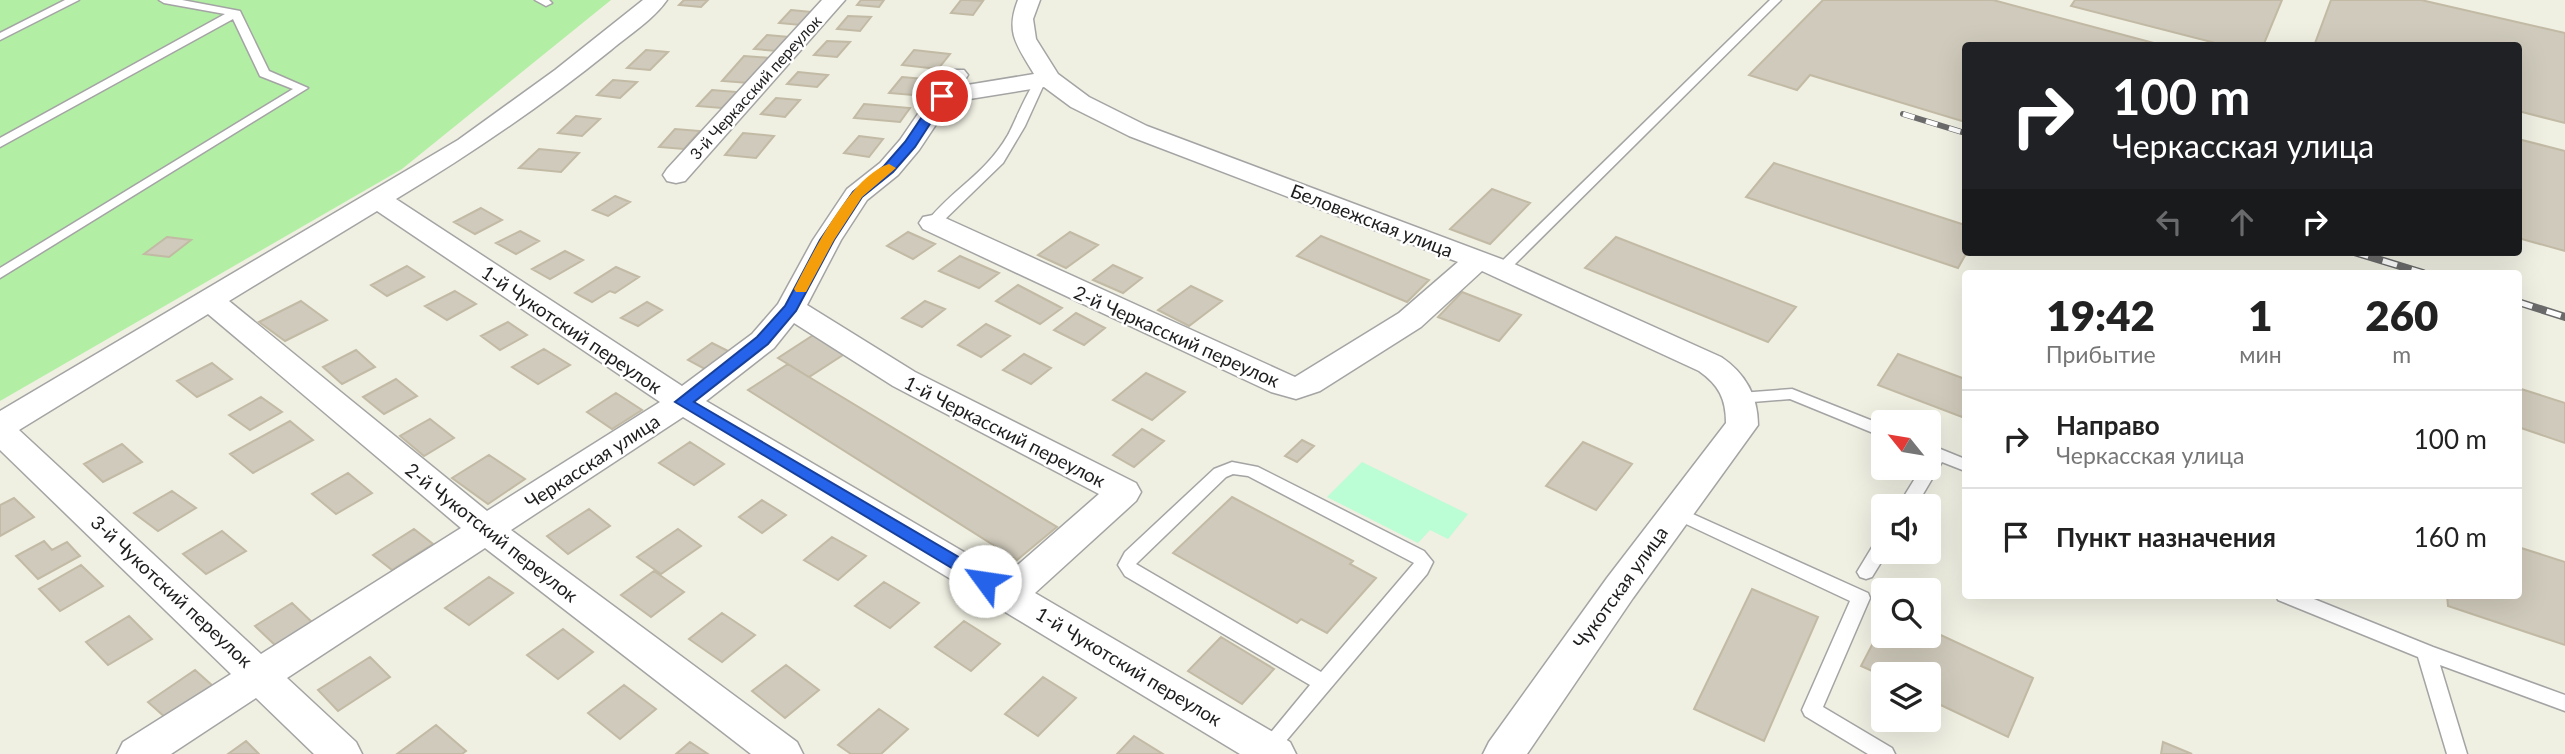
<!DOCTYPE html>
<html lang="ru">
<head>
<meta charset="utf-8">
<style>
  :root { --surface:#fff; --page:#f6f6f6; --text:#222; --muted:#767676; --line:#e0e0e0 }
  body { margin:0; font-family:Lato,sans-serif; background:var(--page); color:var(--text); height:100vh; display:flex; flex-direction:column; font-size:26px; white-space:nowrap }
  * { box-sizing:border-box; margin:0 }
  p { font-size:23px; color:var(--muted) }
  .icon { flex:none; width:38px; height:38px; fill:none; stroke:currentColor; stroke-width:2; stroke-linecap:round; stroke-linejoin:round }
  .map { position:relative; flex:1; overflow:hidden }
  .drawer { position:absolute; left:1962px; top:270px; width:560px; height:329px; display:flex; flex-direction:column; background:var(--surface); border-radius:7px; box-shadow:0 7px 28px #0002 }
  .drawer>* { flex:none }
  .hud { position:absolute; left:1962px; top:42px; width:560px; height:214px; border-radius:7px; box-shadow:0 7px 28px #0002; background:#202124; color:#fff; overflow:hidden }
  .needle { width:46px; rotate:300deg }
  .tools { position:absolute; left:1871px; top:410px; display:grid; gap:14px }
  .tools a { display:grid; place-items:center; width:70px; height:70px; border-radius:7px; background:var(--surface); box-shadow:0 7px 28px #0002; font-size:35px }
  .pin { position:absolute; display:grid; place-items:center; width:60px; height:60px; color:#fff; margin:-30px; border:4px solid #fff; border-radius:50%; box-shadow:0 2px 7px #0007 }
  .me { position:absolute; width:77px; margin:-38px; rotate:301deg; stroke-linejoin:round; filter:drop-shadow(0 0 5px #0008) }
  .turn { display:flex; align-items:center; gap:24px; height:147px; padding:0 35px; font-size:32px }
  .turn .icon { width:91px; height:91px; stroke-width:2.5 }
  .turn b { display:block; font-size:49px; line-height:60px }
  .lanes { display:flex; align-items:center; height:66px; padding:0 35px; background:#0003; justify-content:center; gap:35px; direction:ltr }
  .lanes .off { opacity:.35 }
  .eta { display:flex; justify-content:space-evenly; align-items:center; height:119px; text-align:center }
  .eta b { font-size:42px; font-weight:800; line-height:49px }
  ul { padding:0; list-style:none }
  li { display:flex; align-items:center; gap:21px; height:98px; padding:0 35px; border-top:2px solid var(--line) }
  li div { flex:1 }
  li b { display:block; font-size:26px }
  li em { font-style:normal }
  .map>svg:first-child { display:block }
  .grass { fill:#b2eea4 }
  .park { fill:#bbfdd4 }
  .building { fill:#cfcabb; stroke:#c2baa4; stroke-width:2 }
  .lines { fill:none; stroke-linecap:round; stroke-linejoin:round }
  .lane-casing { stroke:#a4a4a4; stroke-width:3 }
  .street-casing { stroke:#a4a4a4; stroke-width:3 }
  .lane { fill:#fff; fill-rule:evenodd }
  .street { fill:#fff; fill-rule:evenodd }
  .rail-far1-casing { stroke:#6b6b6b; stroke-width:6 }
  .rail-casing { stroke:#6b6b6b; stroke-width:8 }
  .rail-far1 { stroke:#fff; stroke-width:4.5; stroke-dasharray:12; stroke-linecap:butt }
  .rail { stroke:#fff; stroke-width:5; stroke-dasharray:15; stroke-linecap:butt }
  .route { fill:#2563eb; stroke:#184099; stroke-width:2 }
  .slow { fill:#f59e0b }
  .labels { text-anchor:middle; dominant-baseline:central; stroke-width:5; stroke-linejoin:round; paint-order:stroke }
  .far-street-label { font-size:16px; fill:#1d1d1d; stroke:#fff }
  .street-label { font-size:19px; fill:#1d1d1d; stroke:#fff }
</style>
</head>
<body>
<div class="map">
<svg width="2565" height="754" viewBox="0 0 2565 754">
  <rect width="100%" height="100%" fill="#efefe2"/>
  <!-- grass -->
  <path class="grass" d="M 0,0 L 611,0 L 402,169 L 0,401 Z"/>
  <!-- park -->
  <path class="park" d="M 1362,462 L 1468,514 L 1448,539 L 1430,530 L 1418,543 L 1327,497 Z"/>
  <!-- building -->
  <path class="building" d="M 684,0 L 708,0 L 701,7 L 679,5 Z
    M 861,0 L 884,0 L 879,7 L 857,5 Z
    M 961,0 L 968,0 L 983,1 L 973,15 L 951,13 Z
    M 1823,0 L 1993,0 L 2165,46 L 1965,46 L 1965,122 L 1810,75 L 1797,90 L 1749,75 Z
    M 2075,0 L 2282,0 L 2263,46 L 2227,46 L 2071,6 Z
    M 2331,0 L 2421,0 L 2565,33 L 2565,123 L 2518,111 L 2518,46 L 2314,46 Z
    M 791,10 L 812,12 L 801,25 L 779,23 Z
    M 848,16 L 871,17 L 860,31 L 837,29 Z
    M 767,35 L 790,37 L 777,51 L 754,49 Z
    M 827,41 L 850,42 L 837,57 L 814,55 Z
    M 646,50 L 668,52 L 650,70 L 627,68 Z
    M 914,50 L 950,54 L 938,69 L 902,65 Z
    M 744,56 L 771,58 L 749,83 L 722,81 Z
    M 798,72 L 828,75 L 817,87 L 787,84 Z
    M 902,77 L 925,79 L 913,95 L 889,93 Z
    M 613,80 L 637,82 L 620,98 L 597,95 Z
    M 712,90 L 737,92 L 722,108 L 697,106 Z
    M 776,98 L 800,100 L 785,117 L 761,114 Z
    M 864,104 L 910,108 L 900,122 L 854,118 Z
    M 576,116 L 600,119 L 582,136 L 558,133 Z
    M 675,129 L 700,131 L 684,149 L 659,147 Z
    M 743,133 L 774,136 L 756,158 L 725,155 Z
    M 859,136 L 883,139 L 869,157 L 844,153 Z
    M 2518,139 L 2565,151 L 2565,251 L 2518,238 Z
    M 539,149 L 579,153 L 561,172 L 519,168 Z
    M 1774,163 L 1965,225 L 1967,252 L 1958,268 L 1746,197 Z
    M 1492,189 L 1530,203 L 1490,244 L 1450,229 Z
    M 615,196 L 630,202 L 608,216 L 593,210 Z
    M 481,208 L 502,220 L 475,234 L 454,222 Z
    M 520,231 L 539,241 L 516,254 L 496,243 Z
    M 908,232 L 935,244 L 913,259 L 887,246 Z
    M 1070,232 L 1098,245 L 1066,268 L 1038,255 Z
    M 1321,236 L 1429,280 L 1407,302 L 1297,256 Z
    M 167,237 L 191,240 L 169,257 L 144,254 Z
    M 1616,237 L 1796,307 L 1768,342 L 1585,268 Z
    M 565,251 L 583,260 L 550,279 L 532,269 Z
    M 960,256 L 999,273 L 979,288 L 939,271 Z
    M 1113,265 L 1142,278 L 1123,293 L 1093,280 Z
    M 407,266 L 424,277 L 387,296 L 371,285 Z
    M 616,267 L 639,277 L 615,293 L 610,291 L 592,302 L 575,293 Z
    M 1018,285 L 1062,308 L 1040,324 L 996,301 Z
    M 1191,286 L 1222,301 L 1189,326 L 1158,310 Z
    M 455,291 L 476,304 L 447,320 L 425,306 Z
    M 1462,292 L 1521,315 L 1499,341 L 1438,317 Z
    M 301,301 L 327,320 L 285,341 L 259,322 Z
    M 925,301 L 945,309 L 922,327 L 902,318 Z
    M 647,302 L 662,310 L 638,326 L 621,318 Z
    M 1076,313 L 1105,328 L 1084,345 L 1054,330 Z
    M 508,322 L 527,335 L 500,350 L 481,336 Z
    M 986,324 L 1010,336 L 981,357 L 958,345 Z
    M 815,334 L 846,353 L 809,377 L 778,358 Z
    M 712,343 L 730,352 L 705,369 L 688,360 Z
    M 544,349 L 570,365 L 538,384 L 512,367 Z
    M 356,350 L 375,367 L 342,384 L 323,367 Z
    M 1024,354 L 1051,368 L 1031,384 L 1003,370 Z
    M 1898,354 L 1965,379 L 1965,411 L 1962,417 L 1878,385 Z
    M 212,363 L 232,379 L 197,397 L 177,381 Z
    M 788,364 L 809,377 L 1057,527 L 1017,560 L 748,390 Z
    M 1146,373 L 1185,392 L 1152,420 L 1113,400 Z
    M 396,379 L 417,396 L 384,414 L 363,397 Z
    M 2518,388 L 2565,403 L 2565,443 L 2518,427 Z
    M 616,393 L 642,410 L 612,429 L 587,412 Z
    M 261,397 L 282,412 L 250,430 L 229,415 Z
    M 430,419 L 454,438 L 424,456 L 400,436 Z
    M 290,421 L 313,440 L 253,473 L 230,454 Z
    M 1142,429 L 1164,441 L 1134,467 L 1113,455 Z
    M 1302,440 L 1314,446 L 1297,462 L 1285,456 Z
    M 690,442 L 724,464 L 694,485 L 659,463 Z
    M 1583,442 L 1632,464 L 1596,510 L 1546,486 Z
    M 122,444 L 142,462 L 103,482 L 84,464 Z
    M 489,455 L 525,479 L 488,504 L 452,478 Z
    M 348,473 L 372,493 L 336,514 L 312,494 Z
    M 172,491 L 196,508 L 158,531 L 134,513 Z
    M 1232,497 L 1353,561 L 1350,564 L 1376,578 L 1327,633 L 1301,619 L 1297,623 L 1173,553 Z
    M 14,498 L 34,517 L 0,536 L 0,505 Z
    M 762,500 L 786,515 L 762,533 L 739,517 Z
    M 589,509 L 610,526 L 568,554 L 547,536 Z
    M 414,529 L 433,544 L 392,570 L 373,555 Z
    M 678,529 L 701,546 L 661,574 L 637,557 Z
    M 222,531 L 246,551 L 206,574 L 183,554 Z
    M 832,537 L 866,556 L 838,580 L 804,560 Z
    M 44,541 L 52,550 L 67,542 L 80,556 L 38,579 L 16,556 Z
    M 2518,547 L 2565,562 L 2565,645 L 2448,606 L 2447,595 L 2518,595 Z
    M 81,565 L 103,586 L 60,611 L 39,589 Z
    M 654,571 L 684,592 L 651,617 L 621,595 Z
    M 489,577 L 513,593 L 469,625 L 445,608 Z
    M 884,582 L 919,603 L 890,628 L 855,606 Z
    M 1752,589 L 1818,617 L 1764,741 L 1694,709 Z
    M 292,603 L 314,624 L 277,647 L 255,626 Z
    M 722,613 L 755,635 L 722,662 L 689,639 Z
    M 129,616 L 152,639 L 108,665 L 86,642 Z
    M 964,621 L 1000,644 L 971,671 L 935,647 Z
    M 1883,624 L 1883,635 L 1928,635 L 1928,629 L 2033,678 L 2008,737 L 1928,699 L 1928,674 L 1883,674 L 1883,676 L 1861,666 Z
    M 563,629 L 593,652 L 558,679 L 527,655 Z
    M 1221,637 L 1274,669 L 1242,704 L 1188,671 Z
    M 370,657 L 390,677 L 338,711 L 318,690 Z
    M 786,665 L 819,690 L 785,718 L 752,691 Z
    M 195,670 L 214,687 L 167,719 L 148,702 Z
    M 1043,677 L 1076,698 L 1038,736 L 1005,714 Z
    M 624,685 L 656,709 L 620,739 L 588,713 Z
    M 879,709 L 908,729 L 881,754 L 851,754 L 838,745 Z
    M 436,725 L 466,751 L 462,754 L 397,754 Z
    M 1134,736 L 1163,754 L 1117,754 Z
    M 246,741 L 259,754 L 228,754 Z
    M 690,742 L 708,754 L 676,754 Z
    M 2163,742 L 2192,754 L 2161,754 Z"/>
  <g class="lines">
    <!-- lane casing -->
    <g class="lane-casing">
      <path id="lane" d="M 65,0 L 79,0 L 0,40 L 0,33 Z
        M 159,0 L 182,0 L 240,11 L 269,71 L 308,88 L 0,278 L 0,268 L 293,89 L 260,76 L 233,19 L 0,147 L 0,138 L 225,14 L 164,3 Z
        M 535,0 L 549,0 L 552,3 L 546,6 Z
        M 1770,0 L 1781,0 L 1507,272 L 1497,272 L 1495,269 L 1497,266 Z
        M 1039,78 L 1045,82 L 1025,126 L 1003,163 L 938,226 L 928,226 L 926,223 C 952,189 985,175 1008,135 C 1014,124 1031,82 1039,78 Z
        M 1792,389 L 1883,425 L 1883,437 L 1790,399 L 1740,403 L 1732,398 L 1740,393 Z
        M 1928,444 L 1965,459 L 1965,471 L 1942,462 L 1916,506 L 1898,506 L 1922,467 L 1928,467 Z
        M 1232,462 L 1258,467 L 1424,551 L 1433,562 L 1427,574 L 1275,754 L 1261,754 L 1258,748 L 1310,685 L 1125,576 L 1118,565 L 1125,552 L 1214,469 ZM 1233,474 L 1248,476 L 1414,563 L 1321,672 L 1136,564 L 1226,477 Z
        M 1675,506 L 1868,593 L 1870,598 L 1823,707 L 1892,748 L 1895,754 L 1868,754 L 1805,716 L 1802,710 L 1850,601 L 1669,516 L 1666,512 L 1669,508 Z
        M 1883,537 L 1883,551 L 1888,551 L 1872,577 L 1866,579 L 1860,577 L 1857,572 L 1877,539 Z
        M 2276,595 L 2304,595 L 2433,647 L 2565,695 L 2565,711 L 2440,665 L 2467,754 L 2447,754 L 2418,657 L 2278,600 Z"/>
    </g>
    <!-- street casing -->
    <g class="street-casing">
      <path id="street" d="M 643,0 L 667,0 C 654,19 629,35 611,50 C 543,105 471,154 396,199 L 682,386 L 752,334 L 778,304 L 813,240 L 847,189 L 880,163 L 900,140 L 948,70 L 964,70 L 968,75 L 961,86 L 1034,74 C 1017,45 1005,33 1018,0 L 1040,0 L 1033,19 L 1036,39 L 1058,74 L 1089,97 L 1147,126 L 1512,263 L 1721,357 C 1745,373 1758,396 1758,425 L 1633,598 L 1527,754 L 1483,754 L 1489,742 L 1607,578 L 1726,423 C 1726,399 1719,385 1699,371 L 1482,271 L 1421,327 L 1320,391 L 1296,399 L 1271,392 L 923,229 L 919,223 L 923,217 L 933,215 L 943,217 L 1295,377 L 1399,313 L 1458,262 L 1129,136 L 1071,107 L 1044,87 L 951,102 L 919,150 L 898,175 L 867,200 L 841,240 L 807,305 L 915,372 L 1136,483 L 1141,492 L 1136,501 L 1035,593 L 1290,742 L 1296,754 L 1240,754 L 683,417 L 511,530 L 797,742 L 803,754 L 751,754 L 485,548 L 287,678 L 356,742 L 362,754 L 314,754 L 256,698 L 171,754 L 117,754 L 123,742 L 231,674 L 0,450 L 0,411 L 458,140 L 555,70 ZM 377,211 L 660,402 L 487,511 L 229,301 ZM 208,314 L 461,528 L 261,654 L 19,430 ZM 794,323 L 893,386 L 1099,494 L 1005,576 L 706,401 L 774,348 Z
        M 822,0 L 845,0 L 685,181 L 676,183 L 667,181 L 663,175 L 667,169 Z"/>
    </g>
    <!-- lane -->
    <use href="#lane" class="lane"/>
    <!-- street -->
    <use href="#street" class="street"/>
    <!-- rail-far1 casing -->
    <g class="rail-far1-casing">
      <path id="rail-far1" d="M 1903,114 L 1965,133"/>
    </g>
    <!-- rail casing -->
    <g class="rail-casing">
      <path id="rail" d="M 2354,252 L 2423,273
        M 2518,302 L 2565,317"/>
    </g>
    <!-- rail-far1 -->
    <use href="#rail-far1" class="rail-far1"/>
    <!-- rail -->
    <use href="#rail" class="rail"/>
  </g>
  <!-- route -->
  <path class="route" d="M 942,92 L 948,96 L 915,147 L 893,172 L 862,197 L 834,240 L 796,311 L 768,344 L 694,402 L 991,576 L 994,581 L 991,586 L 985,588 L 675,402 L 757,337 L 785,306 L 820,240 L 853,192 L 884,166 L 905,142 L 938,93 Z"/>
  <!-- slow -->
  <path class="slow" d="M 889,164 L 896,168 L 862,197 L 834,240 L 806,292 L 796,292 L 794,289 C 812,255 850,176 889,164 Z"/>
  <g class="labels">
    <!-- far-street labels -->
    <g class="far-street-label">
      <text transform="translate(755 87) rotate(-48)">3-й Черкасский переулок</text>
    </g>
    <!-- street labels -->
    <g class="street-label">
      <text transform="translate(1372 220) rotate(21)">Беловежская улица</text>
      <text transform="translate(572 329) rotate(34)">1-й Чукотский переулок</text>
      <text transform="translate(1177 336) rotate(24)">2-й Черкасский переулок</text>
      <text transform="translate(1005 431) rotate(27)">1-й Черкасский переулок</text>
      <text transform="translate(592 461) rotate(-33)">Черкасская улица</text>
      <text transform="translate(492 532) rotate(38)">2-й Чукотский переулок</text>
      <text transform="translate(1620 587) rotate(-54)">Чукотская улица</text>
      <text transform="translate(172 591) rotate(43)">3-й Чукотский переулок</text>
      <text transform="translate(1129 666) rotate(31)">1-й Чукотский переулок</text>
    </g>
  </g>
</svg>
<div class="tools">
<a><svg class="needle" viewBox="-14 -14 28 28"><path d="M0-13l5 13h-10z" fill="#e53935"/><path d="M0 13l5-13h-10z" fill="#767676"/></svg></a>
<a><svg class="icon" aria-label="sound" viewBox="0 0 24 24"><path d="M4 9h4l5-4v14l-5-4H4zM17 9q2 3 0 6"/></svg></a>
<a><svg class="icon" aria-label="search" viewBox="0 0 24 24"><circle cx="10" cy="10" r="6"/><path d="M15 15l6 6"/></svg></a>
<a><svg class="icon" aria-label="layers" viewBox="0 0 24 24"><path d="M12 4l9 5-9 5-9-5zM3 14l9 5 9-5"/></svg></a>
</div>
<div class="pin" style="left:942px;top:96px;background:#d93025"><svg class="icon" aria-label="arrive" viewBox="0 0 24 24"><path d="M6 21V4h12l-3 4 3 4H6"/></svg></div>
<svg class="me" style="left:985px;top:581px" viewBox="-20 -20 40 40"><circle r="19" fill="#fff"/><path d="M0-13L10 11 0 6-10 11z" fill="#2563eb"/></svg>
<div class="hud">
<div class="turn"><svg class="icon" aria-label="right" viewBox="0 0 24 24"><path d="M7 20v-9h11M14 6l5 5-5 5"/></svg><div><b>100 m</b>Черкасская улица</div></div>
<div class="lanes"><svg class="icon off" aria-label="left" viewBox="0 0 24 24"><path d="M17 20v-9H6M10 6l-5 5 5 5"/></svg><svg class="icon off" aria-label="ahead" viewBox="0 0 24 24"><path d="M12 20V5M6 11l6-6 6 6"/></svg><svg class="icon" aria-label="right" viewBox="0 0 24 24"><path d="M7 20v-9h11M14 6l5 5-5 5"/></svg></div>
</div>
<section class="drawer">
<div class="eta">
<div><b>19:42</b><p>Прибытие</p></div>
<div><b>1</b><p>мин</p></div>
<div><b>260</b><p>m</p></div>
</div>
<ul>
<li><svg class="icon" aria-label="right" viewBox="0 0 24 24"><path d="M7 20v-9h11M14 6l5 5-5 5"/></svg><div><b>Направо</b><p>Черкасская улица</p></div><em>100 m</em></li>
<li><svg class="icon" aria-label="arrive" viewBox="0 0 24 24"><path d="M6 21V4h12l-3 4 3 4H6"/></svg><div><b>Пункт назначения</b></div><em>160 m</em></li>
</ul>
</section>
</div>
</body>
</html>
